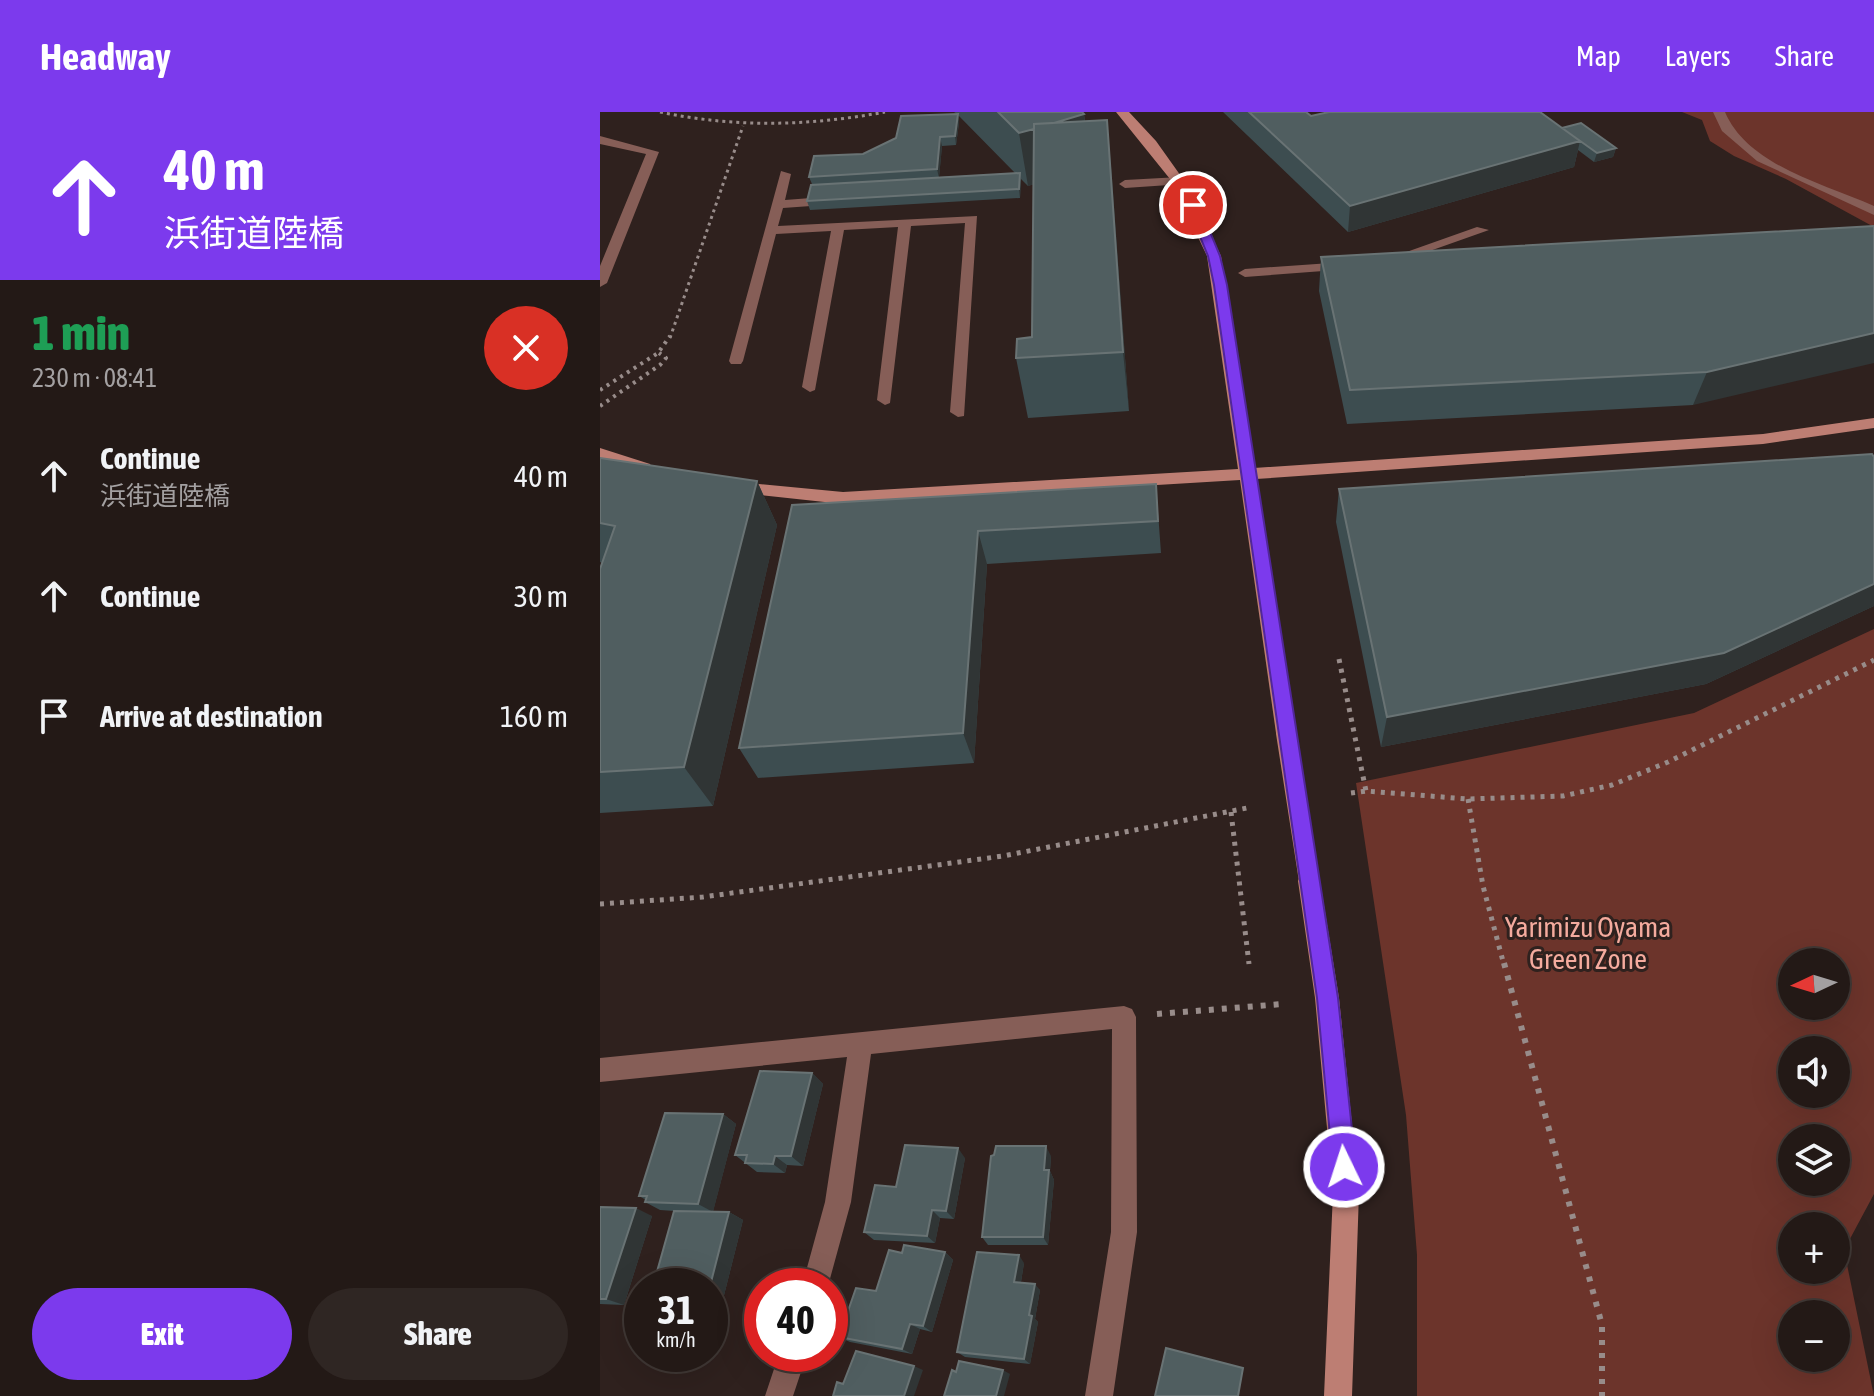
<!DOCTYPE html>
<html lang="en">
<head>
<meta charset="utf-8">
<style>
  :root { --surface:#231916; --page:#2f2623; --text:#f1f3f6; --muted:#a3a0a1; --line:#403835; --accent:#7c3aed }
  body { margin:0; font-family:"Asap Condensed","Noto Sans JP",sans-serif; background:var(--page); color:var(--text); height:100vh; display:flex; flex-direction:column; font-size:30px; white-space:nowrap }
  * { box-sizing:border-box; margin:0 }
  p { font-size:26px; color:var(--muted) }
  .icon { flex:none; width:44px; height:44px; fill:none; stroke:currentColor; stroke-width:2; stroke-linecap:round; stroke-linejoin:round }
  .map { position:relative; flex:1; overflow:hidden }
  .sheet { display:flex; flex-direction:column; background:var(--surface); width:600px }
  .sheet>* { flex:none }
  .top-card { background:#7c3aed; color:#fff; overflow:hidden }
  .needle { width:52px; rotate:266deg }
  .buttons { position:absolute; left:1178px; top:836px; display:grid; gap:16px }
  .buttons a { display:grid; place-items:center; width:72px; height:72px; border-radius:50%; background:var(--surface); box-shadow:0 8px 32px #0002,0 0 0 2px var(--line); font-size:40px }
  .speed { position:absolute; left:24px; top:1156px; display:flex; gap:16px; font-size:40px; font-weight:700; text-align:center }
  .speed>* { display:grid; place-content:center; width:104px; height:104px; border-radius:50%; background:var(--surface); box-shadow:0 8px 32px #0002,0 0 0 2px var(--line); line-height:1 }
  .speed small { font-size:20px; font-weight:400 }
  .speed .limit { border:12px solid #d22; background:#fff; color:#111 }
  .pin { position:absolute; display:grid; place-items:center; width:68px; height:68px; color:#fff; margin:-34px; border:4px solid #fff; border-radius:50%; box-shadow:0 2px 8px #0007 }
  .me { position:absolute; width:88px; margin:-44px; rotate:356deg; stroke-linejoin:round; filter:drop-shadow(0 0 6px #0008) }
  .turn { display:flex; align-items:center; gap:28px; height:168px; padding:0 32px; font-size:36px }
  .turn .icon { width:104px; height:104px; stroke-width:2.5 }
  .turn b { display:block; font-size:56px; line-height:68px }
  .round { display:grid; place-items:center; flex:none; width:84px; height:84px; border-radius:42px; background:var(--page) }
  .overview { display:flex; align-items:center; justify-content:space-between; height:136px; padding:0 32px }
  h1 { font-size:48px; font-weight:800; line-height:60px; color:#1e9e55 }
  .cta { display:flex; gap:16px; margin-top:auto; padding:16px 32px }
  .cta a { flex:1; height:92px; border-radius:48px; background:var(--accent); color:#fff; font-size:32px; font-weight:800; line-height:92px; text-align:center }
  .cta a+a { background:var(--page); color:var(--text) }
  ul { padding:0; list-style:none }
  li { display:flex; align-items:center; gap:24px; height:120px; padding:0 32px }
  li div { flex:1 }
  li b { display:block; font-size:30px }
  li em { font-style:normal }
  header { display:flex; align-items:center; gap:48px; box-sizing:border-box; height:112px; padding:0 40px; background:var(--accent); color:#fff }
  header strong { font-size:38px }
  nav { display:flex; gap:44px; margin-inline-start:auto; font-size:28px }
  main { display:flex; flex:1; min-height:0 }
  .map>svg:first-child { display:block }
  .green { fill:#6c342b; fill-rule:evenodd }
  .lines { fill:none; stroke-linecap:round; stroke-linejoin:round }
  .path-far3 { stroke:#988c8a; stroke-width:3; stroke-dasharray:3 4; stroke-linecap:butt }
  .path-far2 { stroke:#988c8a; stroke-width:4; stroke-dasharray:3 5; stroke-linecap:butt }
  .path-far1 { stroke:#988c8a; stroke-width:5; stroke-dasharray:4 6; stroke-linecap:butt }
  .path { stroke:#988c8a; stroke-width:6; stroke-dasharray:5 8; stroke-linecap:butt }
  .lane { fill:#865e57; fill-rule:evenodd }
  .street { fill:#865e57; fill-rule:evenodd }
  .secondary { fill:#bd7e73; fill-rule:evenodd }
  .secondary-bridge { stroke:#bd7e73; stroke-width:20 }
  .wall { fill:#3d4d50; fill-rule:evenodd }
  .shaded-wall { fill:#303535 }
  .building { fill:#505e60; stroke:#697374; stroke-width:2 }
  .route { fill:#7c3aed; stroke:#51269a; stroke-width:2 }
  .labels { text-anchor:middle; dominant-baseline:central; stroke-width:6; stroke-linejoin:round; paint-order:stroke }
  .park-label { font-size:28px; fill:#f5ab9e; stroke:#2f211e }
</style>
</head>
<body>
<header>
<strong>Headway</strong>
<nav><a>Map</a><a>Layers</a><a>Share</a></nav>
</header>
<main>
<section class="sheet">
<div class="top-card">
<div class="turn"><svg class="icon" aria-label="ahead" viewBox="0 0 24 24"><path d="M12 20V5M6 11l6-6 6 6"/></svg><div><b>40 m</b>浜街道陸橋</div></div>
</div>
<div class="overview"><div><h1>1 min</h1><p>230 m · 08:41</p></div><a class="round" style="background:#d93025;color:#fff"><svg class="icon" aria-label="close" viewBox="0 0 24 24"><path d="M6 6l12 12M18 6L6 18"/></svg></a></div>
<ul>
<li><svg class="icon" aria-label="ahead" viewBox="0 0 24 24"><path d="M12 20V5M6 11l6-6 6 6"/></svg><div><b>Continue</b><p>浜街道陸橋</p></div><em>40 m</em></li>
<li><svg class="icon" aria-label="ahead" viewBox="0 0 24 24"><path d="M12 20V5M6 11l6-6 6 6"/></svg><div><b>Continue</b></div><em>30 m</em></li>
<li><svg class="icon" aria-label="arrive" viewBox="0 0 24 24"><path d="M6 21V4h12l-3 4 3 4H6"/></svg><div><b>Arrive at destination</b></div><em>160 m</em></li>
</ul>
<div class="cta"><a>Exit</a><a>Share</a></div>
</section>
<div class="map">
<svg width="1274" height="1284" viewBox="0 0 1274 1284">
  <rect width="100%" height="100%" fill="#2f211e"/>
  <!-- green -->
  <path class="green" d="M 1082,0 L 1274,0 L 1274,115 L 1186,67 L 1134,44 L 1110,29 L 1102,8 Z
    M 1274,517 L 1274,1082 L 1244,1138 L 1274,1284 L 817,1284 L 817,1143 L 806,1003 L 756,671 L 1094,601 ZM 1192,850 L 1236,850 L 1236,894 L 1192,894 ZM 1192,938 L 1236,938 L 1236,982 L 1192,982 ZM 1192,1026 L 1236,1026 L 1236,1070 L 1192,1070 ZM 1192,1114 L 1236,1114 L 1236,1158 L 1192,1158 ZM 1192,1202 L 1236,1202 L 1236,1246 L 1192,1246 Z"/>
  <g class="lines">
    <!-- path-far3 -->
    <path class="path-far3" d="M 60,0 C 136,16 209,14 285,0
      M 70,226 L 143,14"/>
    <!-- path-far2 -->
    <path class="path-far2" d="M 0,278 L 58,241 L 70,224
      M 0,294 L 60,253 L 66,246 L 59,241"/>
    <!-- path-far1 -->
    <path class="path-far1" d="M 739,547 L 766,679
      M 751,681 L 766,679 L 868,687 L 963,684 L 1012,673 L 1068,650 L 1274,548
      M 868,687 L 883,774 L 904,853
      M 631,700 L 649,852
      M 0,792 L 103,785 L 403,744 L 647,696"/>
    <!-- path -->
    <path class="path" d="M 904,851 L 1002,1213 L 1002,1284
      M 557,902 L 683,892"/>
    <!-- lane -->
    <path class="lane" d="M 181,59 L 191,62 L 185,88 L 211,86 L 217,90 L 211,94 L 183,96 L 178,114 L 377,104 L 364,304 L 358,305 L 350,300 L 365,111 L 311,114 L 290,291 L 285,293 L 277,288 L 298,115 L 244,118 L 215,278 L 210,280 L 202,275 L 231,119 L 176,122 L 143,249 L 141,252 L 131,252 L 129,249 Z
      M 580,65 L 584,66 L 584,72 L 525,76 L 519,72 L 525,68 Z
      M 877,115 L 889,118 L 793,152 L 781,149 Z
      M 745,150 L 750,151 L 750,157 L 645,165 L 638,161 L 645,157 Z"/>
    <!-- street -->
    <path class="street" d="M 1113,0 L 1125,0 C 1148,54 1225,72 1274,94 L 1274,103 L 1157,49 L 1122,19 Z
      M 0,24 L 59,40 L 7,171 L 0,175 L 0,154 L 46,42 L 0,32 Z
      M 524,894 L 532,897 L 536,905 L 537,1120 L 513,1284 L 485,1284 L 511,1120 L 512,917 L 271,942 L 251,1090 L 228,1174 L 202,1174 L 225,1090 L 247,945 L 0,970 L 0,946 Z
      M 179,1242 L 207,1242 L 193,1284 L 165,1284 Z"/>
    <!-- secondary -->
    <path class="secondary" d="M 516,0 L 529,0 L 556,29 L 583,67 L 621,144 L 654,356 L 1163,322 L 1274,306 L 1274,316 L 1163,332 L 656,367 L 696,621 L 693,627 L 679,627 L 676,621 L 640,368 L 243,392 L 132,380 L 130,376 L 138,370 L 243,380 L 638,357 L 607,144 L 570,67 Z
      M 0,336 L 50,352 L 52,356 L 44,361 L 0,347 Z
      M 709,759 L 717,762 L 720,769 L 739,886 L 759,1081 L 752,1284 L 724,1284 L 733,1081 L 715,886 L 698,769 L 701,762 Z"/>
    <!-- secondary-bridge -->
    <path class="secondary-bridge" d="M 686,621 L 709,769"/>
  </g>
  <!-- wall -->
  <path class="wall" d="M 354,0 L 482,0 L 484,2 L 485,9 L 507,8 L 529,299 L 428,306 L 416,246 L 432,225 L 434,72 L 428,74 L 421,67 L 420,86 L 210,98 L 207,89 L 212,72 L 209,65 L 357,2 ZM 358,3 L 415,61 L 339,65 L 342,34 L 356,33 L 359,11 Z
    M 623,0 L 706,0 L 711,4 L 962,16 L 1016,36 L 1013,45 L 994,50 L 978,38 L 974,55 L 748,120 Z
    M 1274,114 L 1093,293 L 747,312 L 719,179 L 721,145 Z
    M 1274,345 L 1274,494 L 1106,572 L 781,635 L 736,410 L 739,377 Z
    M 0,346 L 157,369 L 177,413 L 113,694 L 0,701 L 0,457 L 2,451 L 0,450 Z
    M 556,372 L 561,441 L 387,452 L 374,651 L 158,666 L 139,636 L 192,393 Z
    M 212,961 L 223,972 L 203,1054 L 187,1053 L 185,1061 L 157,1060 L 135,1043 Z
    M 123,1002 L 136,1012 L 113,1099 L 129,1100 L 143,1108 L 117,1211 L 110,1211 L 110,1174 L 74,1099 L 60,1098 L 45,1090 L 46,1088 L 39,1084 Z
    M 451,1044 L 450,1059 L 454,1068 L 448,1133 L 388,1133 L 382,1125 Z
    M 365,1046 L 354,1107 L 340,1106 L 335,1131 L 274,1128 L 264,1120 L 296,1075 Z
    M 0,1095 L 52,1104 L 24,1193 L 0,1192 Z
    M 345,1140 L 353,1148 L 332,1220 L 320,1217 L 312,1242 L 250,1230 L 239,1225 L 276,1179 L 302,1141 Z
    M 424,1151 L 421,1170 L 440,1178 L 435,1207 L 438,1210 L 430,1252 L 365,1245 L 357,1240 Z"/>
  <!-- shaded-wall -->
  <path class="shaded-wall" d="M 358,2 L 359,11 L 356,33 L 355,24 Z
    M 484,2 L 490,55 L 428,74 L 419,21 Z
    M 507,8 L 512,66 L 529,299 L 523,240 Z
    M 340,25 L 342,34 L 339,66 L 337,57 Z
    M 980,29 L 974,55 L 748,120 L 750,94 Z
    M 1016,36 L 1013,45 L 994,50 L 997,41 Z
    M 420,61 L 421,70 L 420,86 L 419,77 Z
    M 1274,221 L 1274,251 L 1093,293 L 1107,260 Z
    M 157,369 L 177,413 L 113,694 L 84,655 Z
    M 378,419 L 387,452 L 374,651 L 363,621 Z
    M 1274,472 L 1274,494 L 1106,572 L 781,635 L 787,605 Z
    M 212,961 L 223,972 L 203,1054 L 191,1044 Z
    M 123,1002 L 136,1012 L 113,1100 L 98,1092 Z
    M 446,1034 L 451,1044 L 450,1059 L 454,1068 L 448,1133 L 443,1125 L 444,1058 Z
    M 358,1036 L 365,1046 L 354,1107 L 346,1099 Z
    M 175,1044 L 187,1053 L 185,1061 L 173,1052 Z
    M 36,1096 L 52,1104 L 24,1193 L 6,1187 Z
    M 332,1098 L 340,1106 L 335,1131 L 327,1124 Z
    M 129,1100 L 143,1108 L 117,1211 L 110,1209 L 110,1174 Z
    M 345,1140 L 353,1148 L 332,1220 L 323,1214 Z
    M 419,1143 L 424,1151 L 420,1176 L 414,1170 Z
    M 435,1172 L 440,1178 L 435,1207 L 438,1210 L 430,1252 L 424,1247 L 429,1203 Z
    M 310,1212 L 320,1217 L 312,1242 L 302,1237 Z
    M 314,1254 L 323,1258 L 314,1284 L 304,1284 Z
    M 403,1258 L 410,1262 L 404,1284 L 396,1284 Z"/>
  <!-- building -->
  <path class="building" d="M 398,0 L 482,0 L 484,2 L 454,11 L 434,12 L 434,17 L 419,21 Z
    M 649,0 L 706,0 L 711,4 L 729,0 L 940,0 L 980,29 L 750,94 Z
    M 358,2 L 355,24 L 340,25 L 337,57 L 209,65 L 214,44 L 263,42 L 296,26 L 301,4 Z
    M 507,8 L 523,240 L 416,246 L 417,227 L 432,225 L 434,12 Z
    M 981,11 L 1016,36 L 997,41 L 962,16 Z
    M 420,61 L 419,77 L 207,89 L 211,73 Z
    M 1274,114 L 1274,221 L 1107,260 L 750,278 L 721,145 Z
    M 1272,342 L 1274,345 L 1274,472 L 1124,541 L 787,605 L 739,377 Z
    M 0,346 L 157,369 L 84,655 L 0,660 L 0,457 L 15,414 L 0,411 Z
    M 556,372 L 558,409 L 378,419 L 363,621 L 139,636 L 192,393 Z
    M 160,959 L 212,961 L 191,1044 L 175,1044 L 173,1052 L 145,1051 L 147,1043 L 135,1043 Z
    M 65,1001 L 123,1002 L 98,1092 L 45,1090 L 47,1084 L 39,1084 Z
    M 305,1033 L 358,1036 L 346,1099 L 332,1098 L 327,1124 L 264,1120 L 275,1073 L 296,1075 Z
    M 396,1034 L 446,1034 L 444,1058 L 449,1058 L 443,1125 L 382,1125 L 391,1044 L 394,1043 Z
    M 0,1095 L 36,1096 L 6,1187 L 0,1187 Z
    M 74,1099 L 129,1100 L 110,1174 L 53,1174 Z
    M 304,1133 L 345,1140 L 323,1214 L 310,1212 L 302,1237 L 239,1225 L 256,1176 L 276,1179 L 289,1138 L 302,1141 Z
    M 377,1140 L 419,1143 L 414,1170 L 435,1172 L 429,1203 L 432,1204 L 424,1247 L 357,1240 Z
    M 566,1236 L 643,1256 L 638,1284 L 555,1284 Z
    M 256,1239 L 314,1254 L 304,1284 L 233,1284 L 237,1270 L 243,1272 Z
    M 359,1249 L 403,1258 L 396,1284 L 344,1284 L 352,1258 L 356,1260 Z"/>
  <!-- route -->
  <path class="route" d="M 593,90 L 599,93 L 620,144 L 627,173 L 738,886 L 756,1055 L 753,1063 L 744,1067 L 736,1063 L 733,1055 L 717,886 L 614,173 L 608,144 L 587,93 Z"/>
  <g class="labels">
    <!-- park labels -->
    <g class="park-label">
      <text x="988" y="815">Yarimizu Oyama<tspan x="988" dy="32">Green Zone</tspan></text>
    </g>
  </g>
</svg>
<div class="buttons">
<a><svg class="needle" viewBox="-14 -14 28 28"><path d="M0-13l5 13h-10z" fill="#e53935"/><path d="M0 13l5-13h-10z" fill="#a3a0a1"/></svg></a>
<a><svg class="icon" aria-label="sound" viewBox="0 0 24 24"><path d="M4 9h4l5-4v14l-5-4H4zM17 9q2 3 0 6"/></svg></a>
<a><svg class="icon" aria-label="layers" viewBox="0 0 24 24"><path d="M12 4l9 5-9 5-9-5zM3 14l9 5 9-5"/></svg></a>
<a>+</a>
<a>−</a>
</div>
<div class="speed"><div>31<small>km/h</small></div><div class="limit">40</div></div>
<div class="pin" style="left:593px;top:93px;background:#d93025"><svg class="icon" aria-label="arrive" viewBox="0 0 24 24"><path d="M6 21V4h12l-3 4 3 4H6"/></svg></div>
<svg class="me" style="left:744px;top:1055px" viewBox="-20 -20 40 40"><circle r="17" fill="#7c3aed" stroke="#fff" stroke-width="3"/><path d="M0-11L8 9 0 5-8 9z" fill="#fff"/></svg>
</div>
</main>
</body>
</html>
